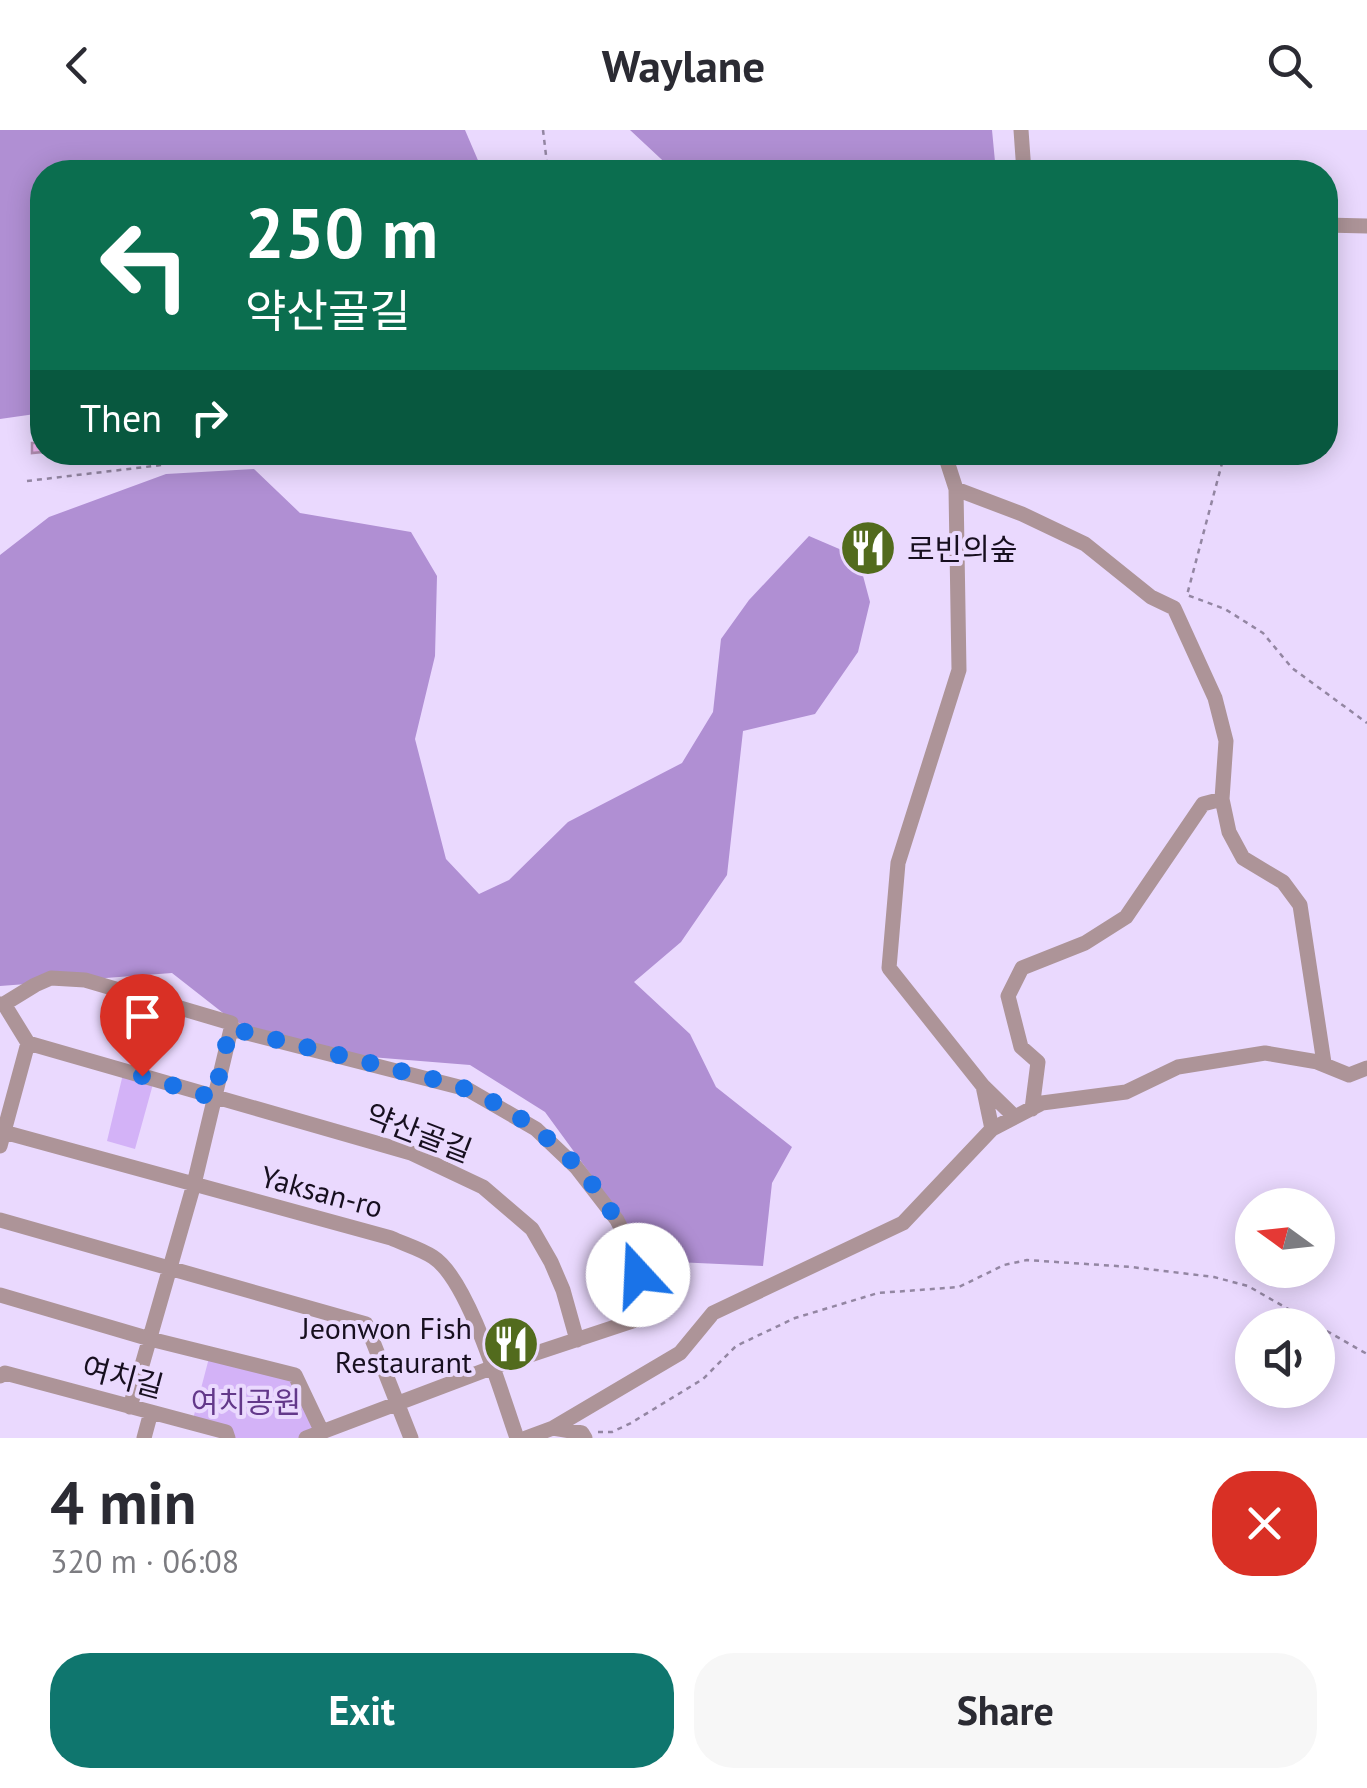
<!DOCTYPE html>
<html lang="en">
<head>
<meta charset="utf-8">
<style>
  :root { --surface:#fff; --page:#f7f7f7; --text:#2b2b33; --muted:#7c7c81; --accent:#0f766e }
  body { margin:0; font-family:"PT Sans","Noto Sans KR",sans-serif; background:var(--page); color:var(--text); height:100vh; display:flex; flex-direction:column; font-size:38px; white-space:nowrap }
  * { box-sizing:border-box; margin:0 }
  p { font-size:32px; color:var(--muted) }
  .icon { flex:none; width:55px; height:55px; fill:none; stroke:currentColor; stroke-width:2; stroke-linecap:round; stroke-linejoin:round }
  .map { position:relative; height:1308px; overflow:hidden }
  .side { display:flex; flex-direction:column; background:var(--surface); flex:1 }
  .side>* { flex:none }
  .guide { position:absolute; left:30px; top:30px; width:1308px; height:305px; border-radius:40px; box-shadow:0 5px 25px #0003; background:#0b6e4f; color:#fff; overflow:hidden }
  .needle { width:65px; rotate:285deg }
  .buttons { position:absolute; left:1235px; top:1058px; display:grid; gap:20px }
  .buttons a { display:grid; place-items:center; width:100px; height:100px; border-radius:50%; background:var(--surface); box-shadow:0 5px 25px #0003; font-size:50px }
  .pin { position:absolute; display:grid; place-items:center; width:85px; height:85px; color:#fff; margin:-102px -42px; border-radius:50% 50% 50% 0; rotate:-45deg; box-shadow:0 0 10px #0007 }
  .pin .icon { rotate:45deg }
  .me { position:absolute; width:110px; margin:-55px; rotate:340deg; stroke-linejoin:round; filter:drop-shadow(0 0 8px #0008) }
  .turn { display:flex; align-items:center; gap:35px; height:210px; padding:0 50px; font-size:45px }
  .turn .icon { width:130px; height:130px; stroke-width:2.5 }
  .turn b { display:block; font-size:70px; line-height:85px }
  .then { display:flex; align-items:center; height:95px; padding:0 50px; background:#0003; gap:20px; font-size:38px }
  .round { display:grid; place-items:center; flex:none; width:105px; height:105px; border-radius:40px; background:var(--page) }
  .headline { display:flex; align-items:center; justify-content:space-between; height:170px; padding:0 50px }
  h1 { font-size:60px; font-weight:700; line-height:75px }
  .action { display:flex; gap:20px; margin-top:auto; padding:20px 50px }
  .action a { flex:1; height:115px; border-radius:40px; background:var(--accent); color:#fff; font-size:40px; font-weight:700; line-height:115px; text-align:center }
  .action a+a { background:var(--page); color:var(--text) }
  header { display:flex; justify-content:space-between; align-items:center; height:130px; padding:0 50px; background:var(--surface); font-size:45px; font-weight:700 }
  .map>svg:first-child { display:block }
  .green { fill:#d3b2f7 }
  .forest { fill:#b08fd3 }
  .building { fill:#efb4f0; stroke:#b28eb2; stroke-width:2.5 }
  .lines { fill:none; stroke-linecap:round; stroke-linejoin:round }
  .path { stroke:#9386a2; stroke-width:2.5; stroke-dasharray:5 5; stroke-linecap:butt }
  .minor { stroke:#ad9498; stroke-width:15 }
  .route { stroke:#1a73e8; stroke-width:18; stroke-dasharray:0 32.4 }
  .labels { text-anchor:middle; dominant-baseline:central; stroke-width:8; stroke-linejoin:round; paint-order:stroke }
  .poi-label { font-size:30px; fill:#170f1f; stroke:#ead9fe; text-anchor:start }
  .street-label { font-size:30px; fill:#170f1f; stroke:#ead9fe }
  .park-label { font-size:30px; fill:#63388a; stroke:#ead9fe }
</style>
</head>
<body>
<header><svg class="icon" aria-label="back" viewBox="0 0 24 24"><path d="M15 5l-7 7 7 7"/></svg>Waylane<svg class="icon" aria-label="search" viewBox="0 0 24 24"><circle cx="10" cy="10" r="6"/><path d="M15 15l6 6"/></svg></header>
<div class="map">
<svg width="1367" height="1308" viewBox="0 0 1367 1308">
  <rect width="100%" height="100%" fill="#ead9fe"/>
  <!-- green -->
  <path class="green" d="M 123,944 L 153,954 L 135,1019 L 107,1011 Z
    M 210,1224 L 295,1245 L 322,1302 L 306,1308 L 228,1308 L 192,1293 Z"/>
  <!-- forest -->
  <path class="forest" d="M 0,0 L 465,0 L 483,42 L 487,42 L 42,42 L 42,283 L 0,289 Z
    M 630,0 L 992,0 L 996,42 L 675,42 Z
    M 254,339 L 300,383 L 411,402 L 437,446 L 435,526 L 415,609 L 446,729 L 479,764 L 509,750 L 568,692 L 682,633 L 713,582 L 721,509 L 749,470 L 809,406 L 858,427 L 870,472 L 858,522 L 815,584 L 743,601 L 727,745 L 681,812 L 634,852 L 690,904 L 716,957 L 792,1017 L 772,1053 L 763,1136 L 654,1131 L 545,982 L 470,935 L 308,922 L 232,890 L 172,843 L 0,856 L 0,425 L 49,387 L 166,344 Z"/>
  <!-- building -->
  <path class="building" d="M 32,313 L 42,313 L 42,322 L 32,323 Z"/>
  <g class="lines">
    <!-- path -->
    <path class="path" d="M 543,0 L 548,42
      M 1225,322 L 1187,465 L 1225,479 L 1263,503 L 1292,538 L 1367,593
      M 27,351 L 162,335 L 185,322
      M 1318,1196 L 1367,1224
      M 598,1302 L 612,1302 L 631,1293 L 703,1249 L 736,1216 L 795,1188 L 878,1163 L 959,1157 L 1004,1135 L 1027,1130 L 1131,1137 L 1214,1147 L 1248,1156 L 1316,1195"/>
    <!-- minor -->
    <path class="minor" d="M 1021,0 L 1024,42
      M 1325,95 L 1367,96
      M 956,359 L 1022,384 L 1085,414 L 1151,467 L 1174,478 L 1215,568 L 1226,611 L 1222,669 L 1229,702 L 1243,728 L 1283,752 L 1300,775 L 1324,933 L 1265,923 L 1178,937 L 1126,962 L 1042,973 L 992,999
      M 0,874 L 4,874 L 35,855 L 51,848 L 85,850 L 231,893 L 231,899
      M 4,874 L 28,913 L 411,1023 L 483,1057 L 532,1099 L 551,1132 L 563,1160 L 577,1210
      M 1317,932 L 1349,945 L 1367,938
      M 983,956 L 1015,987
      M 1032,979 L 1038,932 L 1021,917 L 1008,866 L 1022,838 L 1085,813 L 1126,787 L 1203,674 L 1222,669
      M 0,1001 L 391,1108 C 404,1114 421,1119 433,1127 C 469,1150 502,1266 517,1308
      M 0,1016 L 28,913
      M 0,1090 L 366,1194 L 411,1308
      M 0,1165 L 150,1209 L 295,1245 L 322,1302
      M 0,1246 L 5,1243 L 226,1302 L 228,1308
      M 130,1277 L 194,1054 L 231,899 L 467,959 L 536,999 L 576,1037 L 617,1090 L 631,1118 L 648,1186 L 491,1238 L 306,1308
      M 553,1298 L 582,1303 L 585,1308
      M 144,1308 L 151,1282
      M 526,1308 L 553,1298 L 680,1223 L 713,1183 L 903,1093 L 992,999 L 983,956 L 889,838 L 898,733 L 959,540 L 956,359 L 944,322"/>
  </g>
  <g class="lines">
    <!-- route -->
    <path class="route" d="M 142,946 L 214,968 L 230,898 C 288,913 345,926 401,941 C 423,947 447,951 468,960 C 546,993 617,1062 638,1145"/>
  </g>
  <!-- icons -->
  <defs>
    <g id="restaurant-disc" transform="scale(2.875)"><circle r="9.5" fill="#526b1d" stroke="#ead9fe"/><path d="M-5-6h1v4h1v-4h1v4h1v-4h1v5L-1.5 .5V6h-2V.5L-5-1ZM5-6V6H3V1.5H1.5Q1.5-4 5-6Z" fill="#fff"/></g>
  </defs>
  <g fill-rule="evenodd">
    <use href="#restaurant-disc" x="868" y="418"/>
    <use href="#restaurant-disc" x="511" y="1214"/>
  </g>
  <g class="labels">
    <!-- poi labels -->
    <g class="poi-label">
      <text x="907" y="418">로빈의숲</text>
      <text x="472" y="1197" text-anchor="end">Jeonwon Fish<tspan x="472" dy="34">Restaurant</tspan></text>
    </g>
    <!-- street labels -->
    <g class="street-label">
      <text transform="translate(419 1002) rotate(21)">약산골길</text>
      <text transform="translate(322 1061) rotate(15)">Yaksan-ro</text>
      <text transform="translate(123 1246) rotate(15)">여치길</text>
    </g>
    <!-- park labels -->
    <g class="park-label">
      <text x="246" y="1271">여치공원</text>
    </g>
  </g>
</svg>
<div class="buttons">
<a><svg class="needle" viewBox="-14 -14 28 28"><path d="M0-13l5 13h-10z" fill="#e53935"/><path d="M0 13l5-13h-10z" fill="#7c7c81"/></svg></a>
<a><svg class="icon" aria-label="sound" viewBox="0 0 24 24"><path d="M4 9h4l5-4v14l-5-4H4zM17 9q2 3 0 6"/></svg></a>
</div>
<div class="pin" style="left:142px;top:946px;background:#d93025"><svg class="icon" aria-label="arrive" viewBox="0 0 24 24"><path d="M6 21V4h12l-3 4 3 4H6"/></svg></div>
<svg class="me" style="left:638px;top:1145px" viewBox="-20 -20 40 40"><circle r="19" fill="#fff"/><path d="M0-13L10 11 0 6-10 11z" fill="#1a73e8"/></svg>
<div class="guide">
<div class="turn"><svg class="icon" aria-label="left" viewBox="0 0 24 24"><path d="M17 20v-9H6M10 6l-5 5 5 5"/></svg><div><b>250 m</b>약산골길</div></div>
<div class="then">Then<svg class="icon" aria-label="right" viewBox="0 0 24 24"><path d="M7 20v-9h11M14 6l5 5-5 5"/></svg></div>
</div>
</div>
<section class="side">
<div class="headline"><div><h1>4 min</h1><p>320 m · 06:08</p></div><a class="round" style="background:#d93025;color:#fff"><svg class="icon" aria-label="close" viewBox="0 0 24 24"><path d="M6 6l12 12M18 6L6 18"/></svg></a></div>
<div class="action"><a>Exit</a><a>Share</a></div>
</section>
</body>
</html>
